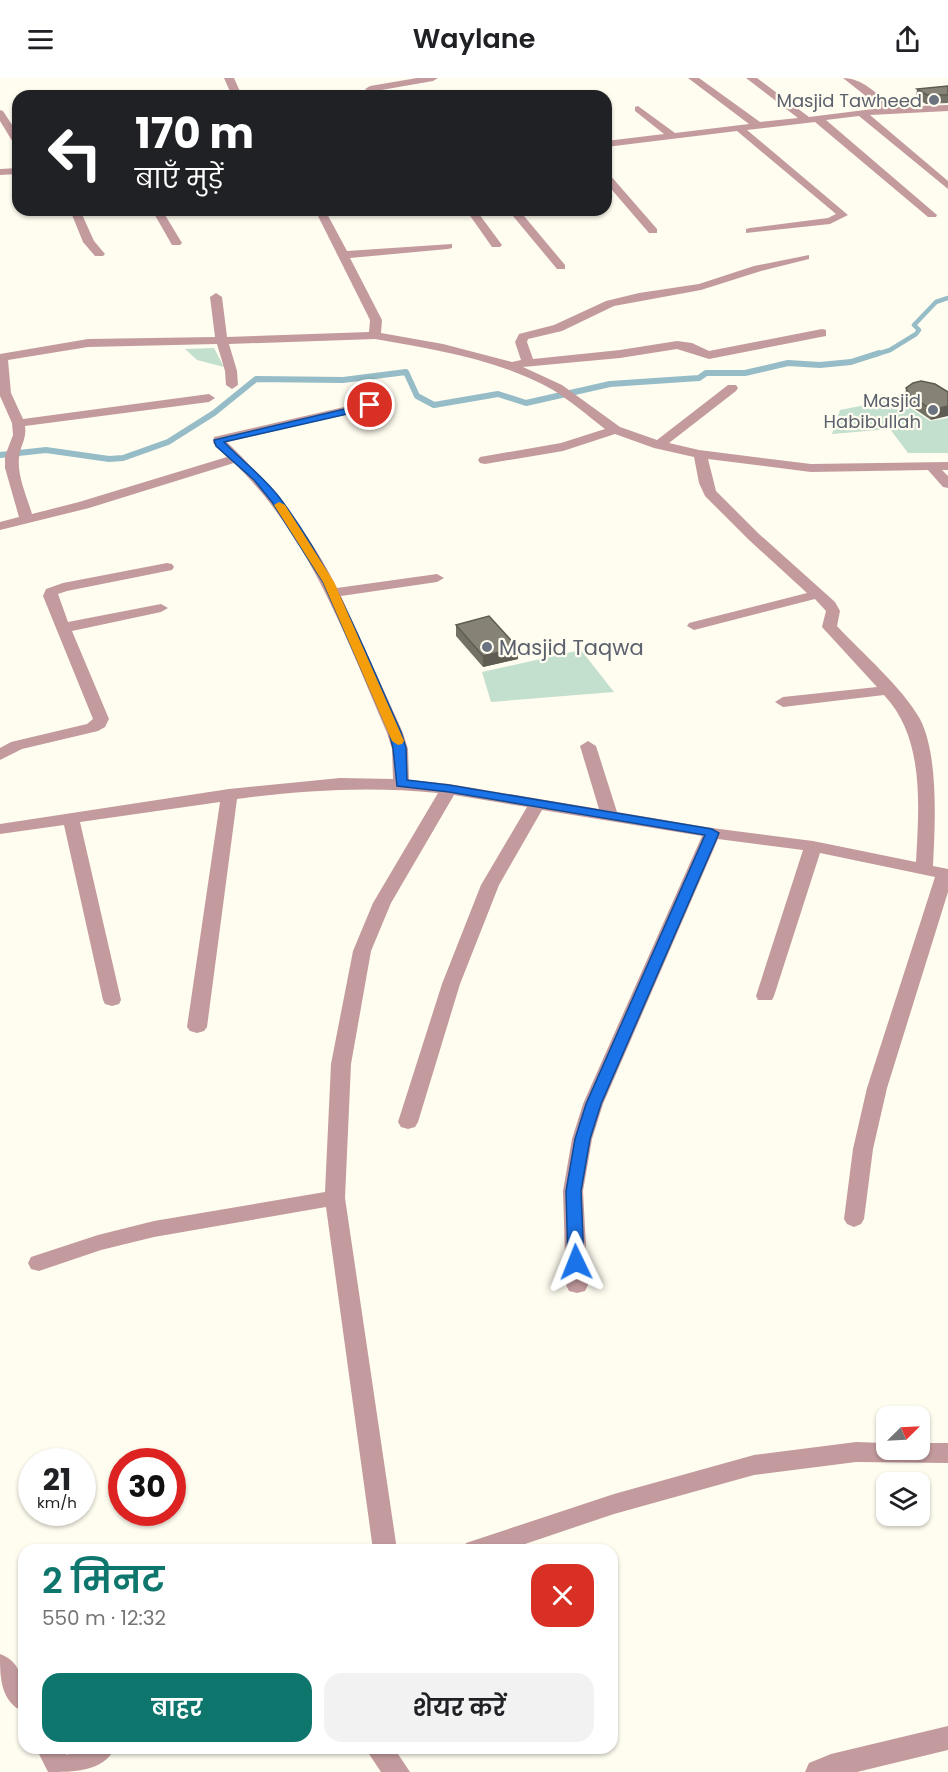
<!DOCTYPE html>
<html lang="hi">
<head>
<meta charset="utf-8">
<style>
  :root { --surface:#fff; --page:#f2f2f2; --text:#202124; --muted:#757577; --accent:#0f766e }
  body { margin:0; font-family:Poppins,"Noto Sans Devanagari",sans-serif; background:var(--page); color:var(--text); height:100vh; display:flex; flex-direction:column; font-size:22px; white-space:nowrap }
  * { box-sizing:border-box; margin:0 }
  p { font-size:20px; color:var(--muted) }
  .icon { flex:none; width:33px; height:33px; fill:none; stroke:currentColor; stroke-width:2; stroke-linecap:round; stroke-linejoin:round }
  .map { position:relative; flex:1; overflow:hidden }
  .panel { position:absolute; left:18px; top:1466px; width:600px; height:210px; display:flex; flex-direction:column; background:var(--surface); border-radius:18px; box-shadow:0 2px 4px #0004 }
  .panel>* { flex:none }
  .hud { position:absolute; left:12px; top:12px; width:600px; height:126px; border-radius:18px; box-shadow:0 2px 4px #0004; background:#202124; color:#fff; overflow:hidden }
  .needle { width:39px; rotate:66deg }
  .fabs { position:absolute; left:876px; top:1328px; display:grid; gap:12px }
  .fabs a { display:grid; place-items:center; width:54px; height:54px; border-radius:12px; background:var(--surface); box-shadow:0 2px 4px #0004; font-size:30px }
  .speed { position:absolute; left:18px; top:1370px; display:flex; gap:12px; font-size:30px; font-weight:700; text-align:center }
  .speed>* { display:grid; place-content:center; width:78px; height:78px; border-radius:50%; background:var(--surface); box-shadow:0 2px 4px #0004; line-height:1 }
  .speed small { font-size:15px; font-weight:400 }
  .speed .limit { border:9px solid #d22; background:#fff; color:#111 }
  .pin { position:absolute; display:grid; place-items:center; width:51px; height:51px; color:#fff; margin:-26px; border:3px solid #fff; border-radius:50%; box-shadow:0 2px 6px #0007 }
  .me { position:absolute; width:66px; margin:-33px; rotate:358deg; stroke-linejoin:round; filter:drop-shadow(0 0 4px #0008) }
  .turn { display:flex; align-items:center; gap:21px; height:126px; padding:0 24px; font-size:27px }
  .turn .icon { width:78px; height:78px; stroke-width:2.5 }
  .turn b { display:block; font-size:42px; line-height:51px }
  .round { display:grid; place-items:center; flex:none; width:63px; height:63px; border-radius:18px; background:var(--page) }
  .head { display:flex; align-items:center; justify-content:space-between; height:102px; padding:0 24px }
  h1 { font-size:36px; font-weight:600; line-height:45px; color:var(--accent) }
  .primary-button { display:flex; gap:12px; margin-top:auto; padding:12px 24px }
  .primary-button a { flex:1; height:69px; border-radius:18px; background:var(--accent); color:#fff; font-size:24px; font-weight:600; line-height:69px; text-align:center }
  .primary-button a+a { background:var(--page); color:var(--text) }
  header { display:flex; justify-content:space-between; align-items:center; height:78px; padding:0 24px; background:var(--surface); font-size:27px; font-weight:600 }
  .map>svg:first-child { display:block }
  .green { fill:#c3dfcd }
  .lines { fill:none; stroke-linecap:round; stroke-linejoin:round }
  .stream-far1 { stroke:#96bdc7; stroke-width:4.5 }
  .stream { stroke:#96bdc7; stroke-width:6 }
  .minor { fill:#c39b9e; fill-rule:evenodd }
  .wall { fill:#737165 }
  .shaded-wall { fill:#5e5c53 }
  .building { fill:#868376; stroke:#5e5c53; stroke-width:1.5 }
  .route { fill:#1a73e8; stroke:#114b97; stroke-width:1.5 }
  .slow { fill:#f59e0b }
  .worship-dot { fill:#6b7280; stroke:#fffcf0; stroke-width:2 }
  .labels { text-anchor:middle; dominant-baseline:central; stroke-width:4.5; stroke-linejoin:round; paint-order:stroke }
  .far-worship-label { font-size:18px; fill:#5b616d; stroke:#fffcf0; text-anchor:end }
  .worship-label { font-size:21px; fill:#5b616d; stroke:#fffcf0; text-anchor:start }
</style>
</head>
<body>
<header><svg class="icon" aria-label="menu" viewBox="0 0 24 24"><path d="M4 6h16M4 12h16M4 18h16"/></svg>Waylane<svg class="icon" aria-label="share" viewBox="0 0 24 24"><path d="M12 15V3M7 8l5-5 5 5M5 13v7h14v-7"/></svg></header>
<div class="map">
<svg width="948" height="1694" viewBox="0 0 948 1694">
  <rect width="100%" height="100%" fill="#fffcf0"/>
  <!-- green -->
  <path class="green" d="M 214,270 L 224,289 L 197,282 L 185,271 Z
    M 901,320 L 912,331 L 930,343 L 948,340 L 948,375 L 908,375 L 890,351 L 832,356 L 840,332 Z
    M 581,572 L 614,614 L 491,624 L 482,594 Z"/>
  <g class="lines">
    <!-- stream-far1 -->
    <path class="stream-far1" d="M 874,277 L 890,272 L 916,256 L 919,252 L 914,247 L 936,224 L 948,220"/>
    <!-- stream -->
    <path class="stream" d="M 0,377 L 46,372 L 109,381 L 123,380 L 168,364 L 214,335 L 256,301 L 343,302 L 406,294 L 417,318 L 434,327 L 498,316 L 526,325 L 610,306 L 699,300 L 706,295 L 745,295 L 788,285 L 820,287 L 851,284 L 879,275"/>
    <!-- minor -->
    <path class="minor" d="M 224,0 L 234,0 L 242,18 L 232,18 Z
      M 417,0 L 438,0 L 433,3 L 370,14 L 365,11 L 370,8 Z
      M 688,0 L 699,0 L 760,44 L 798,40 L 746,0 L 757,0 L 809,39 L 881,30 L 843,0 C 862,0 878,16 891,29 L 948,27 L 948,33 L 870,37 L 948,103 L 948,111 L 859,38 L 826,42 L 937,137 L 936,139 L 928,139 L 815,44 L 747,52 L 848,137 L 830,146 L 746,155 L 746,151 L 750,150 L 828,140 L 836,136 L 737,53 L 606,69 L 606,63 L 664,56 L 635,33 L 635,29 L 638,28 L 675,55 L 749,46 Z
      M 0,32 L 3,33 L 18,56 L 18,67 L 14,66 L 0,43 Z
      M 18,90 L 18,96 L 0,97 L 0,91 Z
      M 606,96 L 610,97 L 657,151 L 657,155 L 649,155 L 606,105 Z
      M 70,132 L 80,132 L 94,163 L 105,176 L 103,178 L 95,178 L 83,164 Z
      M 152,132 L 162,132 L 182,165 L 180,167 L 172,167 Z
      M 315,132 L 325,132 L 347,173 L 452,166 L 452,170 L 448,171 L 350,180 L 382,242 L 381,255 L 443,266 L 512,284 L 521,282 L 515,264 L 519,256 L 554,247 L 606,223 L 639,215 L 699,206 L 754,188 L 809,177 L 809,181 L 761,193 L 701,212 L 614,228 L 562,253 L 528,261 L 527,264 L 533,281 L 620,272 L 677,263 L 692,265 L 709,273 L 822,251 L 826,252 L 826,258 L 709,281 L 677,271 L 620,280 L 523,289 L 562,307 L 620,349 L 657,362 L 728,307 L 736,307 L 738,310 L 736,313 L 669,365 L 699,372 L 811,386 L 948,384 L 948,392 L 942,392 L 948,398 L 948,410 L 943,409 L 928,392 L 811,394 L 708,381 L 716,413 L 758,455 L 835,524 L 840,533 L 837,548 C 861,574 903,610 920,641 C 939,678 935,747 933,788 L 948,791 L 948,814 L 887,1010 L 873,1071 L 864,1141 L 861,1146 L 854,1149 L 847,1146 L 844,1141 L 853,1071 L 867,1010 L 935,799 L 820,775 L 774,918 L 772,922 L 758,922 L 756,918 L 803,772 L 718,761 L 603,1026 L 592,1061 L 583,1113 L 588,1207 L 585,1213 L 577,1215 L 569,1213 L 566,1207 L 563,1113 L 572,1061 L 583,1026 L 702,758 L 542,732 L 499,807 L 460,906 L 418,1044 L 415,1049 L 408,1051 L 401,1049 L 398,1044 L 442,906 L 481,807 L 527,729 L 454,717 L 391,825 L 371,873 L 351,986 L 345,1120 L 397,1472 L 373,1472 L 326,1129 L 154,1159 L 101,1172 L 39,1193 L 31,1191 L 28,1185 L 31,1179 L 98,1157 L 154,1143 L 325,1114 L 331,986 L 353,873 L 373,825 L 438,715 C 370,708 304,712 237,721 L 207,949 L 204,953 L 197,955 L 190,953 L 187,949 L 220,724 L 80,744 L 121,922 L 119,926 L 112,928 L 105,926 L 103,922 L 64,747 L 0,756 L 0,746 L 229,711 L 340,700 L 393,701 L 392,671 L 387,655 C 346,560 310,458 234,385 L 89,430 L 0,452 L 0,444 L 19,439 L 5,390 L 5,378 L 13,357 L 12,345 L 0,318 L 0,276 L 88,261 L 215,259 L 210,219 L 216,215 L 222,219 L 227,259 L 369,254 L 370,242 ZM 375,261 C 436,272 498,281 553,312 C 571,323 588,338 605,351 L 561,365 L 480,379 L 478,382 L 480,385 L 485,386 L 563,373 L 615,356 L 654,370 L 694,379 L 699,405 L 705,418 L 748,461 L 807,515 L 689,545 L 687,548 L 694,552 L 815,521 L 826,533 L 822,549 L 877,609 L 783,619 L 775,624 L 783,629 L 884,617 C 925,660 919,729 916,784 L 813,763 L 712,750 L 617,734 L 596,668 L 588,663 L 580,668 L 599,731 L 449,706 L 409,702 L 408,671 L 403,655 L 341,518 L 437,504 L 444,500 L 437,496 L 337,510 C 309,454 271,407 227,364 L 375,330 L 376,327 L 375,324 L 370,323 L 214,359 L 213,365 L 227,379 L 79,424 L 32,436 C 27,419 17,398 19,380 C 20,368 27,361 25,348 L 209,324 L 215,320 L 209,316 L 23,341 L 11,315 L 8,282 L 88,269 L 217,266 L 225,293 L 226,307 L 232,311 L 238,307 L 237,293 L 229,266 Z
      M 466,132 L 476,132 L 502,167 L 500,169 L 492,169 Z
      M 508,132 L 519,132 L 565,187 L 565,191 L 557,191 Z
      M 167,485 L 172,486 L 174,489 L 172,492 L 67,513 L 58,516 L 68,544 L 161,526 L 168,530 L 161,534 L 72,553 L 109,641 L 105,649 L 98,653 L 22,671 L 0,682 L 0,670 L 11,664 L 87,646 L 93,641 L 43,518 L 46,511 L 63,505 Z
      M 856,1364 L 886,1365 L 886,1371 L 920,1371 L 920,1365 L 948,1365 L 948,1385 L 856,1384 L 754,1397 L 614,1436 L 507,1472 L 463,1472 L 466,1465 L 614,1416 L 754,1377 Z
      M 0,1576 C 25,1585 24,1611 24,1634 C 0,1624 0,1598 0,1576 Z
      M 948,1648 L 948,1672 L 857,1694 L 805,1694 L 809,1685 L 831,1676 Z
      M 36,1670 L 63,1670 L 67,1677 L 80,1670 L 115,1670 C 103,1694 73,1694 48,1694 Z
      M 365,1670 L 394,1670 L 410,1694 L 381,1694 Z"/>
  </g>
  <!-- wall -->
  <path class="wall" d="M 948,8 L 948,25 L 926,26 L 916,20 L 917,11 Z
    M 906,310 L 948,314 L 931,342 L 909,327 L 905,320 Z
    M 456,547 L 518,581 L 483,589 L 456,558 Z"/>
  <!-- shaded-wall -->
  <path class="shaded-wall" d="M 948,328 L 948,338 L 931,342 L 932,332 Z
    M 518,570 L 518,581 L 483,589 L 483,578 Z"/>
  <!-- building -->
  <path class="building" d="M 948,8 L 948,17 L 927,17 L 917,11 Z
    M 921,303 L 935,306 L 948,314 L 948,328 L 932,332 L 910,317 L 906,310 L 913,305 Z
    M 489,538 L 518,570 L 483,578 L 456,547 Z"/>
  <!-- route -->
  <path class="route" d="M 370,325 L 374,325 L 374,330 L 224,364 C 242,383 263,398 279,419 C 333,490 365,574 401,654 L 406,670 L 407,702 L 449,707 L 712,751 L 719,755 L 601,1026 L 590,1061 L 581,1113 L 584,1184 L 582,1188 L 571,1188 L 568,1184 L 566,1113 L 575,1061 L 586,1026 L 705,757 L 449,714 L 397,708 L 393,670 L 389,654 L 323,504 L 272,424 L 254,402 L 216,368 L 214,362 Z"/>
  <!-- slow -->
  <path class="slow" d="M 279,424 L 285,427 L 334,504 L 404,663 L 402,666 L 398,667 L 392,663 L 323,504 L 274,427 Z"/>
  <!-- markers -->
  <g class="worship-dot">
    <circle cx="934" cy="22" r="6"/>
    <circle cx="933" cy="332" r="6"/>
    <circle cx="487" cy="569" r="6"/>
  </g>
  <g class="labels">
    <!-- far-worship labels -->
    <g class="far-worship-label">
      <text x="922" y="22">Masjid Tawheed</text>
      <text x="921" y="322">Masjid<tspan x="921" dy="21">Habibullah</tspan></text>
    </g>
    <!-- worship labels -->
    <g class="worship-label">
      <text x="499" y="569">Masjid Taqwa</text>
    </g>
  </g>
</svg>
<div class="fabs">
<a><svg class="needle" viewBox="-14 -14 28 28"><path d="M0-13l5 13h-10z" fill="#e53935"/><path d="M0 13l5-13h-10z" fill="#757577"/></svg></a>
<a><svg class="icon" aria-label="layers" viewBox="0 0 24 24"><path d="M12 4l9 5-9 5-9-5zM3 14l9 5 9-5"/></svg></a>
</div>
<div class="speed"><div>21<small>km/h</small></div><div class="limit">30</div></div>
<div class="pin" style="left:370px;top:327px;background:#d93025"><svg class="icon" aria-label="arrive" viewBox="0 0 24 24"><path d="M6 21V4h12l-3 4 3 4H6"/></svg></div>
<svg class="me" style="left:576px;top:1184px" viewBox="-20 -20 40 40"><path d="M0-17L14 15 0 8-14 15z" fill="#1a73e8" stroke="#fff" stroke-width="4"/></svg>
<div class="hud">
<div class="turn"><svg class="icon" aria-label="left" viewBox="0 0 24 24"><path d="M17 20v-9H6M10 6l-5 5 5 5"/></svg><div><b>170 m</b>बाएँ मुड़ें</div></div>
</div>
<section class="panel">
<div class="head"><div><h1>2 मिनट</h1><p>550 m · 12:32</p></div><a class="round" style="background:#d93025;color:#fff"><svg class="icon" aria-label="close" viewBox="0 0 24 24"><path d="M6 6l12 12M18 6L6 18"/></svg></a></div>
<div class="primary-button"><a>बाहर</a><a>शेयर करें</a></div>
</section>
</div>
</body>
</html>
